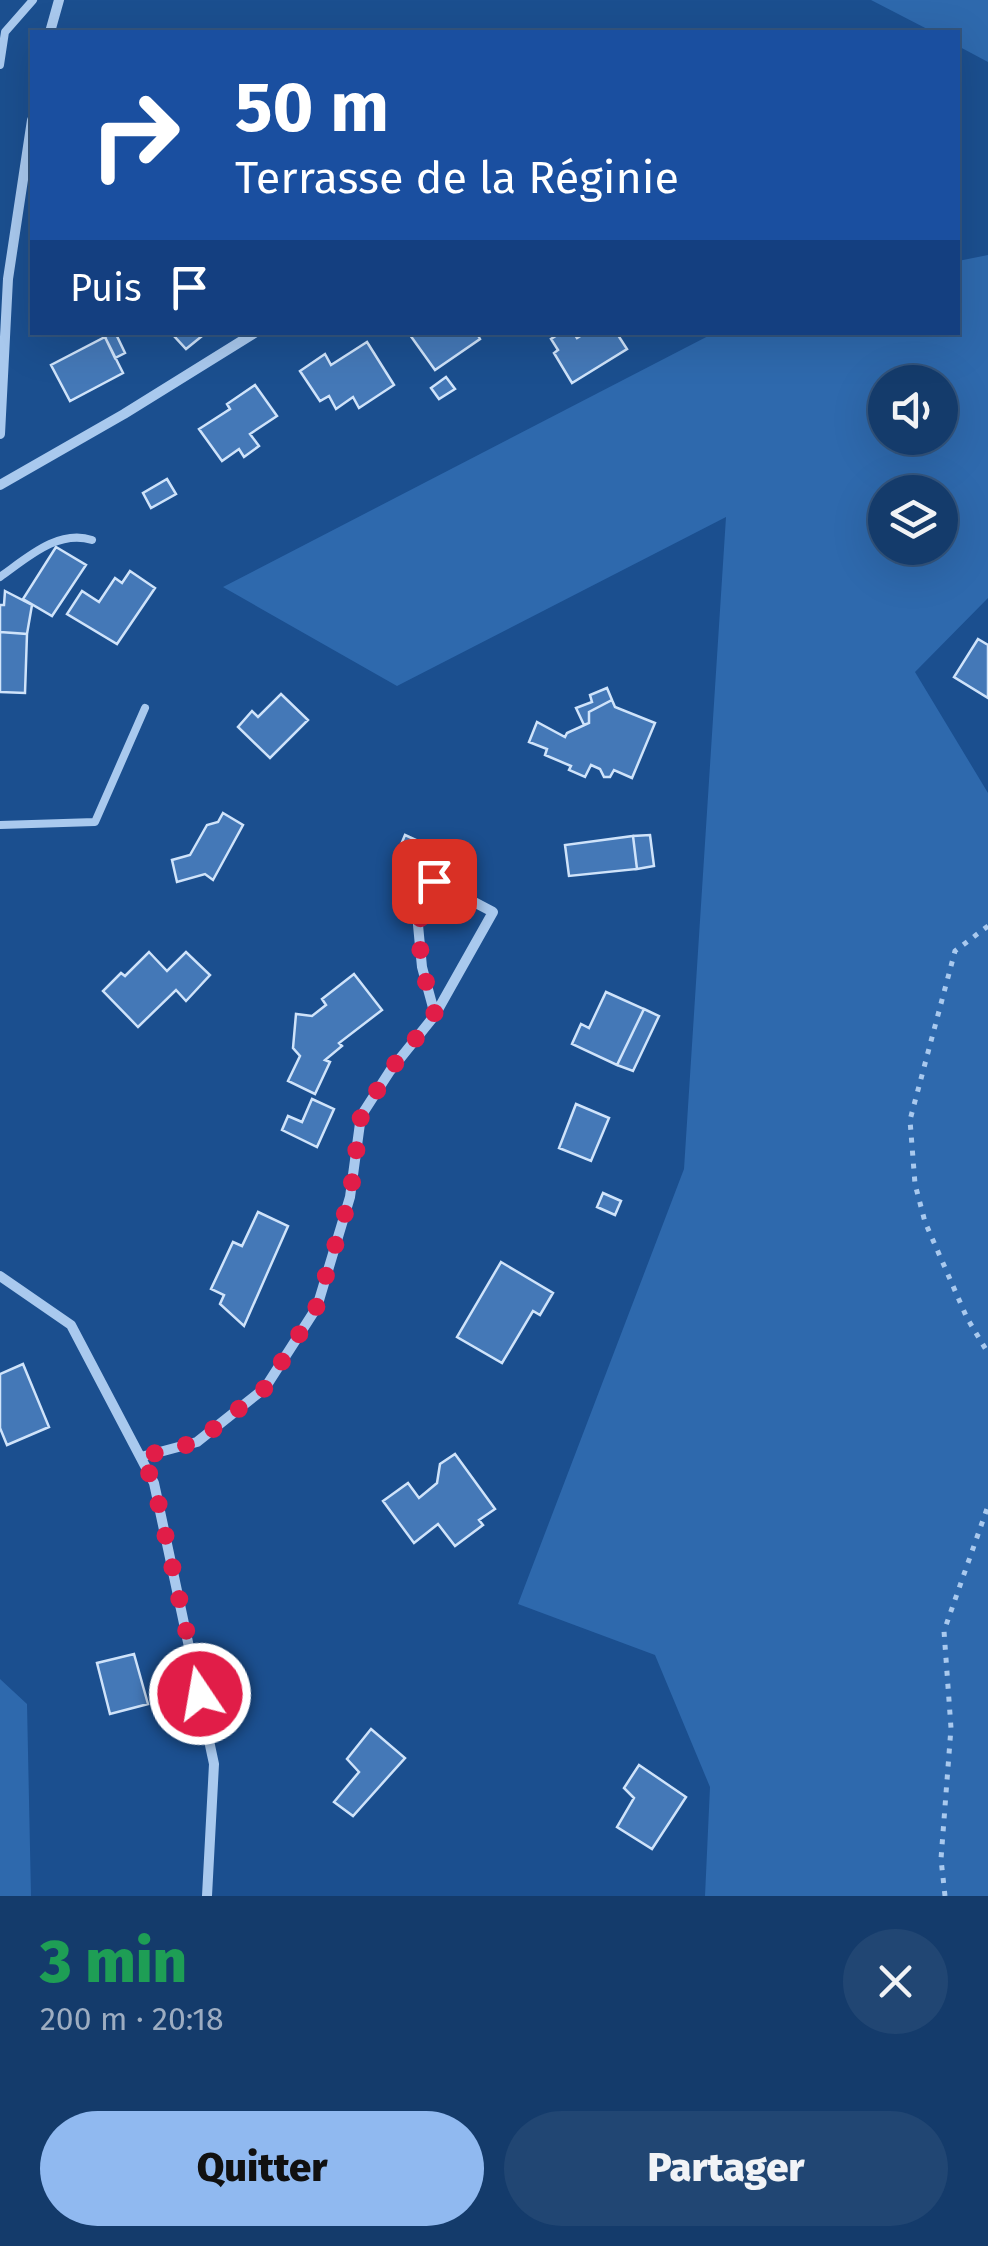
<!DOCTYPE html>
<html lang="fr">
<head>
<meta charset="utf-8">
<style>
  :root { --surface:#143b6b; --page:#214673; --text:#f1f3f6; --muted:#9dadc1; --line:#33557e; --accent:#90b9f0 }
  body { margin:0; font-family:"Fira Sans",sans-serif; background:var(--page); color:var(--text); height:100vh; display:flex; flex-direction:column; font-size:38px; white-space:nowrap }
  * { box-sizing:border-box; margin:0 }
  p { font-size:32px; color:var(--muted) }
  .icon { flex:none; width:55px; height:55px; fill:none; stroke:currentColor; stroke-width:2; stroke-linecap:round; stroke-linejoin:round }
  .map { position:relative; height:1896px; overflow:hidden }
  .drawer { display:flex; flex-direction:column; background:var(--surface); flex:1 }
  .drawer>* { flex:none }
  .hud { position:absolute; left:30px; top:30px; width:930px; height:305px; border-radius:0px; box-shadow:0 10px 40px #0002,0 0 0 2px var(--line); background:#1a4fa0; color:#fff; overflow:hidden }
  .controls { position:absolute; left:868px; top:365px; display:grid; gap:20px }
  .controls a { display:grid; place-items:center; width:90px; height:90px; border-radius:50%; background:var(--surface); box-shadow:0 10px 40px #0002,0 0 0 2px var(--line); font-size:50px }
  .pin { position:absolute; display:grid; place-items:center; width:85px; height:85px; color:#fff; margin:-42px; border-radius:20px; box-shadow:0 5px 15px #0006 }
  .me { position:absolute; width:110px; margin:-55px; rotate:348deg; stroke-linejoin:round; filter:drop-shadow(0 0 8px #0008) }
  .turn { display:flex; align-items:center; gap:35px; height:210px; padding:0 40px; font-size:45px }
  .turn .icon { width:130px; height:130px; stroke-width:2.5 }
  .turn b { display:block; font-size:70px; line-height:85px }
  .then { display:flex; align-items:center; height:95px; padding:0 40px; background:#0003; gap:20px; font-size:38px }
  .round { display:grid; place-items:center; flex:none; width:105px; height:105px; border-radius:52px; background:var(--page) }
  .summary { display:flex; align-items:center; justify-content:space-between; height:170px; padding:0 40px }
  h1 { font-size:60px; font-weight:800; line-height:75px; color:#1e9e55 }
  .action { display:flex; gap:20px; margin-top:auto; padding:20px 40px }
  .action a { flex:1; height:115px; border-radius:60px; background:var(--accent); color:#111; font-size:40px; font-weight:800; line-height:115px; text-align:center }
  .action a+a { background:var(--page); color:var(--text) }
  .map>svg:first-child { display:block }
  .green { fill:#2e69ad; fill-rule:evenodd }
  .building { fill:#4478b7; stroke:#cfe3fa; stroke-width:2.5 }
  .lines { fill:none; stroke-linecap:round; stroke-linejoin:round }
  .path { stroke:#a9c9ee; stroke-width:5; stroke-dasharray:5 8; stroke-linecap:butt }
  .service { stroke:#a9c9ee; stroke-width:8 }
  .minor { stroke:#a9c9ee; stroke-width:10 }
  .route { stroke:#e11d48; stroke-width:18; stroke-dasharray:0 32.4 }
</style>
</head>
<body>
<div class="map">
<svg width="988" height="1896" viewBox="0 0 988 1896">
  <rect width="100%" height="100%" fill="#1b4f8f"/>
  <!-- green -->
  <path class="green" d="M 871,0 L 988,0 L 988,62 L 958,46 L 958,32 L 933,32 Z
    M 988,255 L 988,598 L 915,672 L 988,793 L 988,1896 L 705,1896 L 710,1787 L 655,1655 L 518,1604 L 684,1169 L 726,517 L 397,686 L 223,587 L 714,333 L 958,332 L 958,261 ZM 940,382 L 940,438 L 885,438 L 885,382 ZM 940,492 L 940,548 L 885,548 L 885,492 Z
    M 0,1679 L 27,1704 L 31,1896 L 0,1896 Z"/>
  <!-- building -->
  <path class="building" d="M 115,332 L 125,353 L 115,358 L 105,337 Z
    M 181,332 L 207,332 L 186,349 L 175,337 Z
    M 414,332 L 476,332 L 480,339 L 435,370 L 410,335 Z
    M 562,332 L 573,332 L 577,338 L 587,332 L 616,332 L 627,349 L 572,383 L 554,353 L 558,350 L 551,339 Z
    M 105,337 L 123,373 L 70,401 L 51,365 Z
    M 367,342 L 394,385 L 359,408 L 353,397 L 336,409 L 329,396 L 320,401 L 300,371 L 325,354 L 331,365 Z
    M 446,377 L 455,389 L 439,399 L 431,388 Z
    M 255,385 L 277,416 L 250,434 L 259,446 L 244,457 L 239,449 L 222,461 L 199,429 L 230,409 L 227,404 Z
    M 167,479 L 176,494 L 151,508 L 143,493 Z
    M 56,547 L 86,565 L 52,616 L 23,599 Z
    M 130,571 L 155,588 L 117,644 L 67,614 L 82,591 L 99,602 L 115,578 L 122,583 Z
    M 5,591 L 32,605 L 27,634 L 0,632 L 0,605 L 4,605 Z
    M 0,632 L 27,634 L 25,693 L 0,692 Z
    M 978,639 L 988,645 L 988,698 L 954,677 Z
    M 607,688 L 612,700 L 589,712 L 589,723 L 584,725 L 576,708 L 592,702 L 590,695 Z
    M 281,694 L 308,720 L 270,758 L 238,727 L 252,711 L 258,717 Z
    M 612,700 L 615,707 L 655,723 L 632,778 L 614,770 L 610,777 L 604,777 L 600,769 L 591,765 L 585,777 L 569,770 L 571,766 L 545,755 L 547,749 L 529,742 L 537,722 L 565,737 L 567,733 L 589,723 L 589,712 Z
    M 223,813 L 243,825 L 213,880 L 205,874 L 177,882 L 172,860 L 190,855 L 207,825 L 218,822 Z
    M 405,835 L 425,844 L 417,860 L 398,852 Z
    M 650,835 L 654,866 L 637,869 L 633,836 Z
    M 633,836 L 637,869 L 569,876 L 565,845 Z
    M 149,952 L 167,971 L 186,952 L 210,975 L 186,1001 L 176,990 L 138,1027 L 103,991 L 121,973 L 125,976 Z
    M 354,974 L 382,1010 L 339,1043 L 342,1046 L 325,1060 L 330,1062 L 315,1094 L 288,1081 L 300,1056 L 293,1048 L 296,1014 L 312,1016 L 326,1005 L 322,999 Z
    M 606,992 L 644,1009 L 617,1065 L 572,1044 L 581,1024 L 589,1028 Z
    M 644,1009 L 659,1016 L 633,1071 L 617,1065 Z
    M 312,1099 L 334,1109 L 317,1147 L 282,1130 L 288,1116 L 302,1122 Z
    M 576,1104 L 609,1118 L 591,1161 L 559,1148 Z
    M 603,1193 L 621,1201 L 615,1215 L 597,1207 Z
    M 258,1212 L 288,1226 L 244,1326 L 220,1304 L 224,1295 L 211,1289 L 233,1242 L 242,1246 Z
    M 501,1262 L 553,1293 L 540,1315 L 533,1311 L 502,1363 L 457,1337 Z
    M 23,1364 L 49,1427 L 7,1445 L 0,1428 L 0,1374 Z
    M 455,1454 L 495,1509 L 479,1520 L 483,1525 L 455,1546 L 438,1524 L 414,1543 L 383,1501 L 408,1483 L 419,1498 L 437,1483 L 440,1464 Z
    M 134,1654 L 148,1704 L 110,1714 L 97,1663 Z
    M 371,1729 L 405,1758 L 353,1816 L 334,1802 L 359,1772 L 347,1759 Z
    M 639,1765 L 686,1797 L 652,1849 L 617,1827 L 634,1798 L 624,1788 Z"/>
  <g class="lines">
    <!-- path -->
    <path class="path" d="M 988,926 L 955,951 L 910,1120 L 915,1184 L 925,1222 L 967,1318 L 988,1353
      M 945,1896 L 941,1859 L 951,1728 L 944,1631 L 988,1506"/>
    <!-- service -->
    <path class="service" d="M 0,65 L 5,32 L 33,0
      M 0,577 C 27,558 58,529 92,540
      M 0,825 L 95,822 L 145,708"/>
    <!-- minor -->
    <path class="minor" d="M 50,32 L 59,0
      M 0,434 L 8,279 L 32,120
      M 0,485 L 124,414 L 256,332
      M 0,1276 L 71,1325 L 154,1483 L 214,1764 L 207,1896
      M 141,1457 L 197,1442 L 265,1388 L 317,1307 L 350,1197 L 361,1116 L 390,1071 L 435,1015 L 493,912 L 434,881 L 418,925 L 422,967 L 435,1015"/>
  </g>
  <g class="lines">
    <!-- route -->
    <path class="route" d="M 200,1694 L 154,1483 L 141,1457 L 197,1442 L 265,1388 L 316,1308 L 350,1197 L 361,1116 L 390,1070 L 435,1015 L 422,967 L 418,925 L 434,881"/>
  </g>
</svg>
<div class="controls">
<a><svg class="icon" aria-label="sound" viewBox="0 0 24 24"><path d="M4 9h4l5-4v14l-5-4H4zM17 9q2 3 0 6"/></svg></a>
<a><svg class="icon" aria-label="layers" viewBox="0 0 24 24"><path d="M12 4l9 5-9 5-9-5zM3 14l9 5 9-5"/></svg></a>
</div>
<div class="pin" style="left:434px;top:881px;background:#d93025"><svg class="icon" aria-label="arrive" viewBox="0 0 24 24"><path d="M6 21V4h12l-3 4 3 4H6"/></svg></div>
<svg class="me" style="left:200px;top:1694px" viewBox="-20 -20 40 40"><circle r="17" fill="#e11d48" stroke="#fff" stroke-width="3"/><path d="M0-11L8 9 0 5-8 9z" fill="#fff"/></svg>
<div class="hud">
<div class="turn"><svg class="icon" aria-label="right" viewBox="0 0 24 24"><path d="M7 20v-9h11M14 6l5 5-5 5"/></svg><div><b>50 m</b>Terrasse de la Réginie</div></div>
<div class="then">Puis<svg class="icon" aria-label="arrive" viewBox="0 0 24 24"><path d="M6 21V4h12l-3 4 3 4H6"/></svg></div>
</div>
</div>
<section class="drawer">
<div class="summary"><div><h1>3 min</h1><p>200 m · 20:18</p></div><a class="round"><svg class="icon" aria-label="close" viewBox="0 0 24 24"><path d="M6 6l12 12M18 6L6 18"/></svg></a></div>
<div class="action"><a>Quitter</a><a>Partager</a></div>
</section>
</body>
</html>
